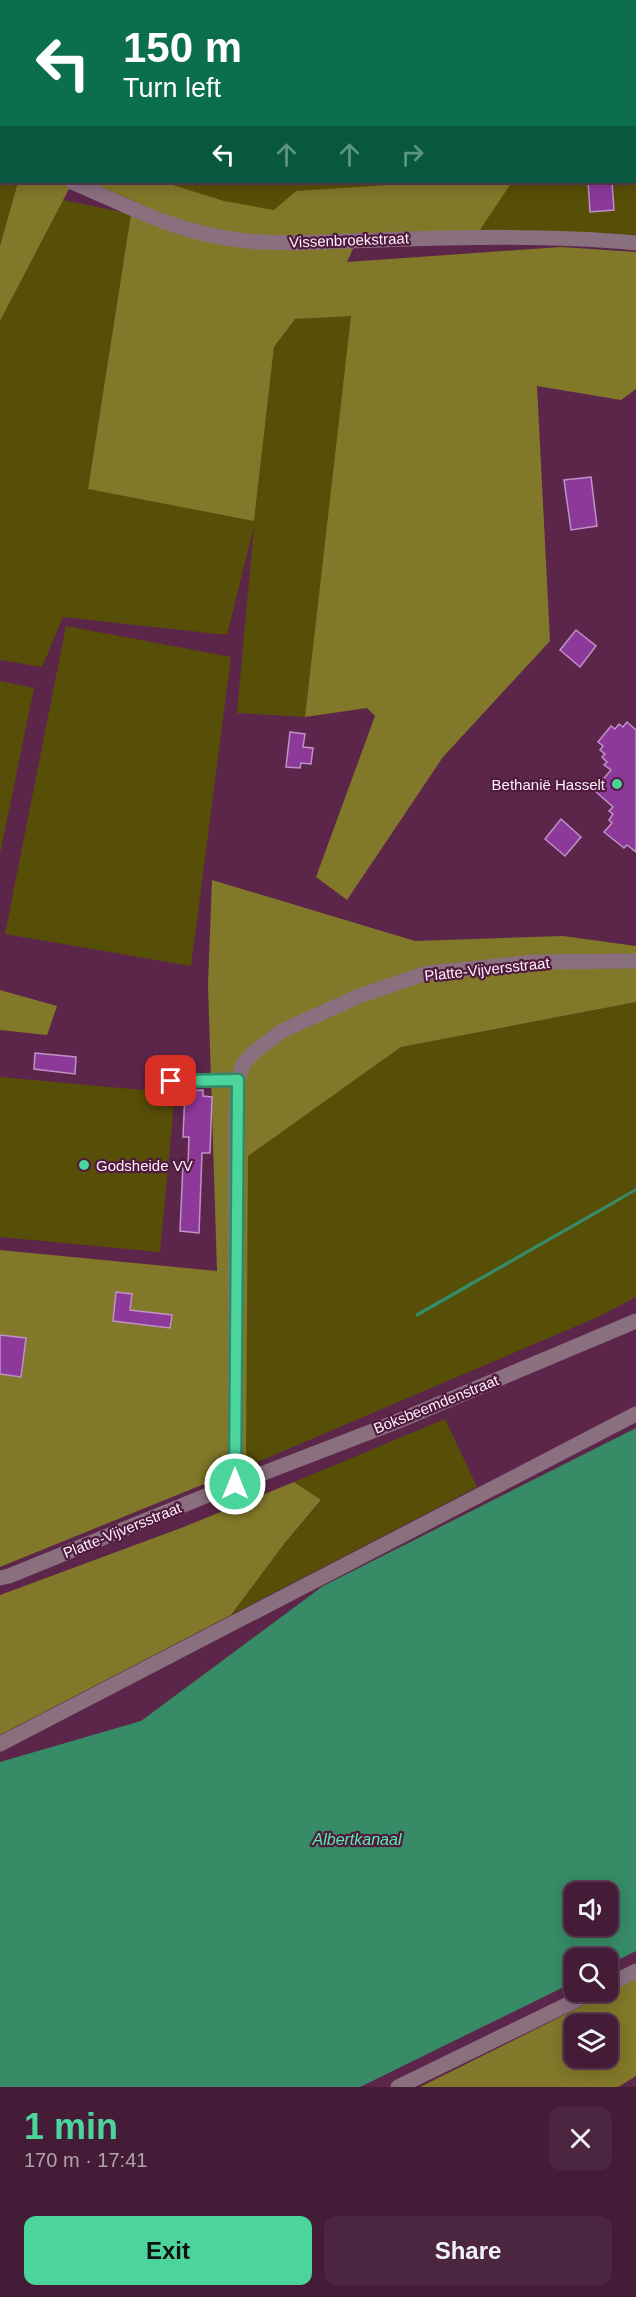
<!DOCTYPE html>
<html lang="en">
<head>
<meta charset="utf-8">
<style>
  :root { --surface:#451c38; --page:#4c2540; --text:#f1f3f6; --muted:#b0a1ae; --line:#5d3a53; --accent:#4bd49b }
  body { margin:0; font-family:Helvetica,sans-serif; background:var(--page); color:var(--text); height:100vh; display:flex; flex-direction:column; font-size:22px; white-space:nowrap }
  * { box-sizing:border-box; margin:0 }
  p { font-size:20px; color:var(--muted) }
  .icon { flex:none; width:33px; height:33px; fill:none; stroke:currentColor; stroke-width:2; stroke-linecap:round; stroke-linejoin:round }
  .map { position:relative; height:2087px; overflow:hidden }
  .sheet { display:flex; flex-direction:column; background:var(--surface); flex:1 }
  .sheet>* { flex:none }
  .top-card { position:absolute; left:0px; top:0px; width:636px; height:183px; box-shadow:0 3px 15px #0003,0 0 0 2px var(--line); background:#0b6e4f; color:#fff; overflow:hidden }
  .fabs { position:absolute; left:564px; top:1882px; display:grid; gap:12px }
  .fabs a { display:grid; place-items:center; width:54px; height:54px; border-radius:12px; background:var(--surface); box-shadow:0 3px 15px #0003,0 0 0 2px var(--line); font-size:30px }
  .pin { position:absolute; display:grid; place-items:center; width:51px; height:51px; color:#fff; margin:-26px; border-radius:12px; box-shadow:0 3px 9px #0006 }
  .me { position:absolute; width:66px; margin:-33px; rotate:0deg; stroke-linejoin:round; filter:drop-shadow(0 0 4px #0008) }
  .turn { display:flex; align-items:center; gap:21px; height:126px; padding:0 24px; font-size:27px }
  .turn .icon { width:78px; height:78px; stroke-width:2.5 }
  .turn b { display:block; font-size:42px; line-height:51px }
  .lanes { display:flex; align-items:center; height:57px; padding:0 24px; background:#0003; justify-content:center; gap:30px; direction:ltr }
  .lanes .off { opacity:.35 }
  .round { display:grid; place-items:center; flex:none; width:63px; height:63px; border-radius:12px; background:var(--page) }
  .summary { display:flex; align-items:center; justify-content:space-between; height:102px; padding:0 24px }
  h1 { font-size:36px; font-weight:600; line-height:45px; color:var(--accent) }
  .button { display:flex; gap:12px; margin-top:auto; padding:12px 24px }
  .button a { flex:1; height:69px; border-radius:12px; background:var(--accent); color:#111; font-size:24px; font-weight:600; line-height:69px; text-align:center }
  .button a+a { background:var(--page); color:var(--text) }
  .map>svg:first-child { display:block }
  .green { fill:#574f07 }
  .forest { fill:#827829; fill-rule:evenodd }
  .water { fill:#378b66; fill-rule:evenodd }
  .building { fill:#8c3999; stroke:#c091c7; stroke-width:1.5 }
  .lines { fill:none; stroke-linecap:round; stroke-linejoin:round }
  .minor { stroke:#8a6f7f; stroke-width:15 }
  .route-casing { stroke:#318a65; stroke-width:15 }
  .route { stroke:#4bd49b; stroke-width:10 }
  .poi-dot { fill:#4bd49b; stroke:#501b3f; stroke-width:2 }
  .labels { text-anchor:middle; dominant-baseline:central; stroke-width:4.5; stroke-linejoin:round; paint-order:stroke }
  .street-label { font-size:15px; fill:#fef0f8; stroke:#501b3f }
  .poi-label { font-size:15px; fill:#fef0f8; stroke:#501b3f; text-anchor:end }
  .water-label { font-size:16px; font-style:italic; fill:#55edae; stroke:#501b3f }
</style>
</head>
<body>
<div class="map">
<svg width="636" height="2087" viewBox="0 0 636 2087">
  <rect width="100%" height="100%" fill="#5c264a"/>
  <!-- green -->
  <path class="green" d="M 51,0 L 636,0 L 636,236 L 360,233 L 101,182 L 634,182 L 634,2 Z
    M 0,173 L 2,182 L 18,182 L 0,246 Z
    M 63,200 L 131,214 L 88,489 L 254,520 L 274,347 L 295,319 L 352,315 L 305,717 L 237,713 L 254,526 L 227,635 L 63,617 L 42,667 L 0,660 L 0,321 Z
    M 66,626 L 231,657 L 191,966 L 5,934 Z
    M 0,681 L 34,688 L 0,854 Z
    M 636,1002 L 636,1297 L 598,1317 L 246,1467 L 247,1156 L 401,1047 Z
    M 0,1077 L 175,1093 L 160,1252 L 0,1237 Z
    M 445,1419 L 477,1487 L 231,1615 L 284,1544 L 321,1501 L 294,1482 Z"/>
  <!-- forest -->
  <path class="forest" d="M 0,0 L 201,0 L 202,1 L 2,2 L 1,148 Z
    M 18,182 L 62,182 L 71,185 L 0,321 L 0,246 Z
    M 90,182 L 163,182 L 224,201 L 274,210 L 296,191 L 433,182 L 512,182 L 477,234 L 360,233 L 347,262 L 561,247 L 636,252 L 636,389 L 621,400 L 537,386 L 550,641 L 443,757 L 347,900 L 316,877 L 375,716 L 367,708 L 305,717 L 351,316 L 295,319 L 274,347 L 254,521 L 88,489 L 131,214 L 136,202 Z
    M 212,880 L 415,941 L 563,936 L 636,946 L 636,1002 L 401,1047 L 248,1156 L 246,1467 L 0,1567 L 0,1250 L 217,1271 L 208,984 Z
    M 0,990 L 57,1006 L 47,1035 L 0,1030 Z
    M 294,1482 L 321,1500 L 284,1544 L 231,1615 L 0,1735 L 0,1595 L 181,1528 Z
    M 636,1979 L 636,2076 L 618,2087 L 420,2087 ZM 574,2025 L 608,2025 L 608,2058 L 574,2058 Z"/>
  <!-- water -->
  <path class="water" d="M 636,1188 L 636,1191 L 609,1207 L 417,1317 L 415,1314 Z
    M 636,1428 L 636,1951 L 608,1965 L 608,1959 L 574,1959 L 574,1982 L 360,2087 L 0,2087 L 0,1762 L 141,1721 L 323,1586 ZM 574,1893 L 608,1893 L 608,1926 L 574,1926 Z"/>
  <!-- building -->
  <path class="building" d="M 588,182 L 612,182 L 614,210 L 590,212 Z
    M 591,477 L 597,526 L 571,530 L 564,480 Z
    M 576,630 L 596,646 L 580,667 L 560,650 Z
    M 627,722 L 636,730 L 636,852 L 627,845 L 624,848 L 604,832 L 612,823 L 609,820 L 613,814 L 609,811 L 613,807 L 594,790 L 611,770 L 604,765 L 607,762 L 602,757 L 605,754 L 600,750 L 603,746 L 598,742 L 611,726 L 615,729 L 619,724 L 623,727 Z
    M 290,732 L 305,734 L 303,747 L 313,748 L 311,764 L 301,763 L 300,768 L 286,767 Z
    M 561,819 L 581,837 L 565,856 L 545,839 Z
    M 35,1053 L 76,1057 L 75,1074 L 34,1069 Z
    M 203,1090 L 203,1096 L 212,1097 L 210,1153 L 202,1153 L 199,1233 L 180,1231 L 183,1164 L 188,1164 L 189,1137 L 183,1137 L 185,1091 Z
    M 116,1292 L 132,1294 L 130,1310 L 172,1315 L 170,1328 L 113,1321 Z
    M 0,1335 L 26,1338 L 21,1377 L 0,1374 Z"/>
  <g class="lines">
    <!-- minor -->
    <path class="minor" d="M 116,0 L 116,2
      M 254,0 L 255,2
      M 294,0 L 295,2
      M 353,2 L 355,0
      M 0,158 L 2,158
      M 72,182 C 124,204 169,229 226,238 C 276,247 330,241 381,240 C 465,237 552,235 636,243
      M 171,1081 L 238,1080
      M 235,1484 L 236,1111 L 238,1080 L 243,1064 L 254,1052 L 282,1031 L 359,996 L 427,973 L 535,962 L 636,961
      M 0,1578 L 9,1576 L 235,1484 L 396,1422 L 636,1321
      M 0,1744 L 636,1414
      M 608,1985 L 636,1971
      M 398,2087 L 593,1992"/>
  </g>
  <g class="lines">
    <!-- route casing -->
    <g class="route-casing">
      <path id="route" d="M 171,1081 L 238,1080 L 235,1484"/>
    </g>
    <!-- route -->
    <use href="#route" class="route"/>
  </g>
  <!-- markers -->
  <g class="poi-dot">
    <circle cx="617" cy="784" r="6"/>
    <circle cx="84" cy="1165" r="6"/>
  </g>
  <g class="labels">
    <!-- street labels -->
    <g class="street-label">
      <text transform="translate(349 240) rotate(-2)">Vissenbroekstraat</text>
      <text transform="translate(487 969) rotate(-6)">Platte-Vijversstraat</text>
      <text transform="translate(436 1404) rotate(-22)">Boksbeemdenstraat</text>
      <text transform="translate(122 1530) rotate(-22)">Platte-Vijversstraat</text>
    </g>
    <!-- poi labels -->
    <g class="poi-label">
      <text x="605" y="784">Bethanië Hasselt</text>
      <text x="96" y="1165" text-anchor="start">Godsheide VV</text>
    </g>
    <!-- water labels -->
    <g class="water-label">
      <text x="357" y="1839">Albertkanaal</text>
    </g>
  </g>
</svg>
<div class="fabs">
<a><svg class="icon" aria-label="sound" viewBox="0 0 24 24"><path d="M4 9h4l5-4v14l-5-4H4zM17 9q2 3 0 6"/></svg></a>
<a><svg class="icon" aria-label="search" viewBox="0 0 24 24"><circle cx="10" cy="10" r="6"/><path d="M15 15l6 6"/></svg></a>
<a><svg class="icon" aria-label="layers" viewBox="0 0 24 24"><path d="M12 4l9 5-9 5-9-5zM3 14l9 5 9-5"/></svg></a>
</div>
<div class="pin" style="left:171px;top:1081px;background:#d93025"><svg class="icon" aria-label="arrive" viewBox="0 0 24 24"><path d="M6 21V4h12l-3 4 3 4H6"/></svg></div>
<svg class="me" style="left:235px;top:1484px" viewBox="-20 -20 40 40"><circle r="17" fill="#4bd49b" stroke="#fff" stroke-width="3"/><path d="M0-11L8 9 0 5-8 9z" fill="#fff"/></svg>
<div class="top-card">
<div class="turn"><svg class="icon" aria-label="left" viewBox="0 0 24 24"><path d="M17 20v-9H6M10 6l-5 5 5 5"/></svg><div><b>150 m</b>Turn left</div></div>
<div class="lanes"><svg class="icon" aria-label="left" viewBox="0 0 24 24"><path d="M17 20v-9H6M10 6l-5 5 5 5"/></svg><svg class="icon off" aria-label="ahead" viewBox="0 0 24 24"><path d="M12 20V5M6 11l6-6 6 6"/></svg><svg class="icon off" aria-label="ahead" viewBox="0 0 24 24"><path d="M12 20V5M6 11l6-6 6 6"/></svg><svg class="icon off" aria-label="right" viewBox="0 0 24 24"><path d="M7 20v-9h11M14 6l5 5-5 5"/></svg></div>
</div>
</div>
<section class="sheet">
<div class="summary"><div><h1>1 min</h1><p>170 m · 17:41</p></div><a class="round"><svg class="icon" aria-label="close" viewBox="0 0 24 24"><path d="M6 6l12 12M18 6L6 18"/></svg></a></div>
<div class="button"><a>Exit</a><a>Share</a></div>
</section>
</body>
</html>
